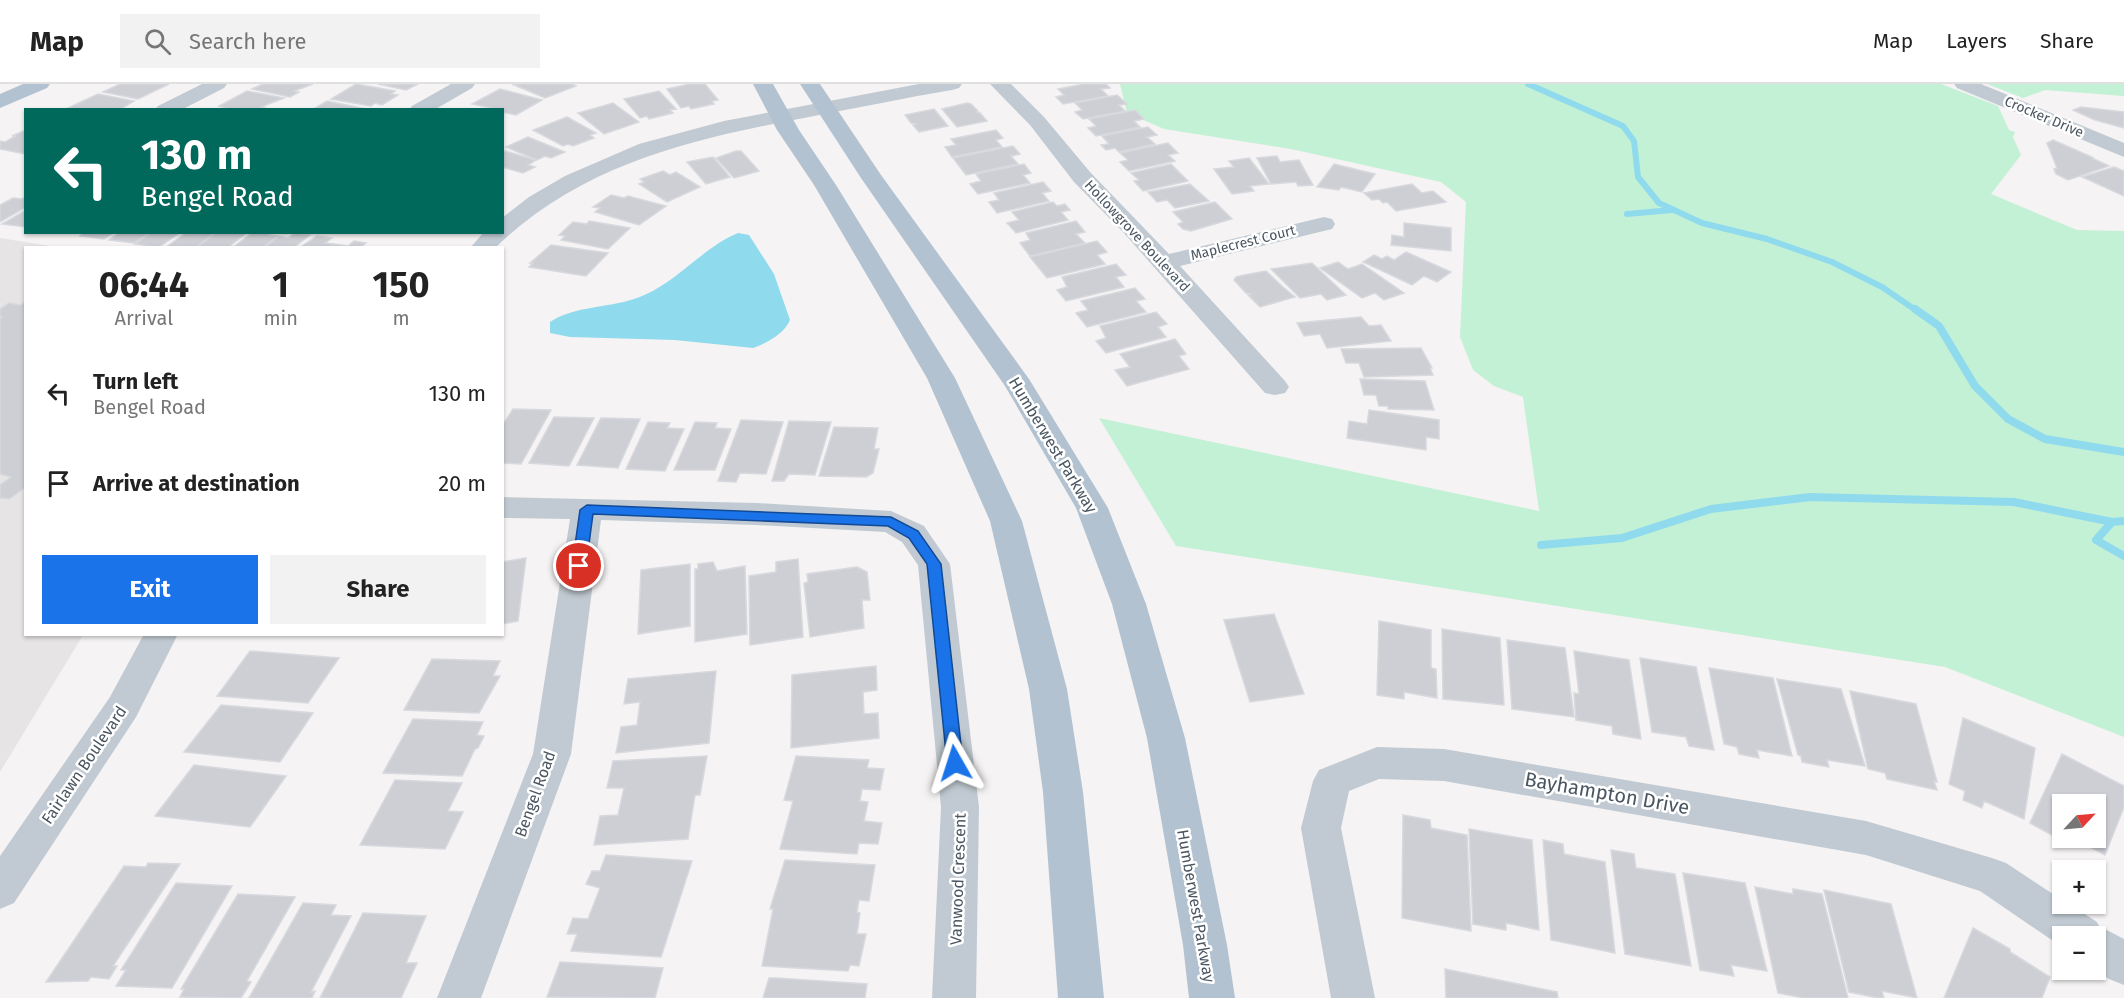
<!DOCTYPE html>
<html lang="en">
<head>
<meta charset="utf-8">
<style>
  :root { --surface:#fff; --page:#f2f2f2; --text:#222; --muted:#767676; --line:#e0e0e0; --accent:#1a73e8 }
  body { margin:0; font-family:"Fira Sans",sans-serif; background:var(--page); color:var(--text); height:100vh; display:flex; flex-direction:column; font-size:22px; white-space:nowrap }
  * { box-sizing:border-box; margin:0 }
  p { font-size:20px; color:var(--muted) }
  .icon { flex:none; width:33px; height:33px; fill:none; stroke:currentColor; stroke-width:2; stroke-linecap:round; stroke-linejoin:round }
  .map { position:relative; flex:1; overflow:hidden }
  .drawer { position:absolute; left:24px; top:162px; width:480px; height:390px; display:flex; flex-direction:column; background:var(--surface); border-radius:0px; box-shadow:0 2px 4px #0004 }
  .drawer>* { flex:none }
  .banner { position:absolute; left:24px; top:24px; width:480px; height:126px; border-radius:0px; box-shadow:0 2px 4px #0004; background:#00695c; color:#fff; overflow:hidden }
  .needle { width:39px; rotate:64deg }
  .fabs { position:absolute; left:2052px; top:710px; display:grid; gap:12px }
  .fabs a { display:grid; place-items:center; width:54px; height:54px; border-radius:0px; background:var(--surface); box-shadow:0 2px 4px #0004; font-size:30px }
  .pin { position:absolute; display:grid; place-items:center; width:51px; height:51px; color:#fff; margin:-26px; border:3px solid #fff; border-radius:50%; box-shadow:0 2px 6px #0007 }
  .me { position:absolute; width:66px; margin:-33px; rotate:354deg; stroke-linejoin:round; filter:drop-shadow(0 0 4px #0008) }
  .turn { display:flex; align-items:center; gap:21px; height:126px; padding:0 18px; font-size:27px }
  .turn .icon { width:78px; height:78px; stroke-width:2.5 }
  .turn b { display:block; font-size:42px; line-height:51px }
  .eta { display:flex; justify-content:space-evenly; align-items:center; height:102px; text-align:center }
  .eta b { font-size:36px; font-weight:700; line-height:42px }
  .primary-button { display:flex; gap:12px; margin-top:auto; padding:12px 18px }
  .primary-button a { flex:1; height:69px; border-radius:0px; background:var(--accent); color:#fff; font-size:24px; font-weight:700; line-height:69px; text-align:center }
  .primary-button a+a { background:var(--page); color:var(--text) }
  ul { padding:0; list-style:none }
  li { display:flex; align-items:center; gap:18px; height:90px; padding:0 18px }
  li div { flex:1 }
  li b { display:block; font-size:22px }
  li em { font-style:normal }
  header { display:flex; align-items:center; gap:36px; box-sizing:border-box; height:84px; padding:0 30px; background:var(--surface); border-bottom:2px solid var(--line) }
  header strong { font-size:28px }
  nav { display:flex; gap:33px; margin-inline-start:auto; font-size:21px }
  .search { width:420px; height:54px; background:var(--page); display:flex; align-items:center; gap:15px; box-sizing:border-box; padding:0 21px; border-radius:0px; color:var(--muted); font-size:22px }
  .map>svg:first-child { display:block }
  .education { fill:#e6e4e5 }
  .green { fill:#c3f1d5 }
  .water { fill:#90daee }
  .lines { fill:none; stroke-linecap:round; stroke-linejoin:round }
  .stream-far1 { stroke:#90daee; stroke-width:6 }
  .stream { stroke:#90daee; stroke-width:8 }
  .building { fill:#cdcfd5; stroke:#d7d9de; stroke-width:1.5 }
  .minor { fill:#c1cad2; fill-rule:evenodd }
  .major { fill:#b3c2d1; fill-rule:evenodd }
  .route { fill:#1a73e8; stroke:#114b97; stroke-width:1.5 }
  .labels { text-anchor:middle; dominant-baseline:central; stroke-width:5; stroke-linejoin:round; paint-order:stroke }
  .far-street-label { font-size:14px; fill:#4a5661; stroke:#fff }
  .street-label { font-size:16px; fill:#4a5661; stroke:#fff }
  .near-street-label { font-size:20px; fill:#4a5661; stroke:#fff }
</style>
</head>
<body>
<header>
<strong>Map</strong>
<div class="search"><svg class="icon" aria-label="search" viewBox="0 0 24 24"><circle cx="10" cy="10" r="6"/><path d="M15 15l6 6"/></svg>Search here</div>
<nav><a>Map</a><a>Layers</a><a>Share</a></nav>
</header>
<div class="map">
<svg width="2124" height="914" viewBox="0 0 2124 914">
  <rect width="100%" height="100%" fill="#f5f3f3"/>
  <!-- education -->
  <path class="education" d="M 0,154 L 57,163 L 26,164 L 26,550 L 83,551 L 0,688 Z"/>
  <!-- green -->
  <path class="green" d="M 1120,0 L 1941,0 L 1998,22 L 2009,46 L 2015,48 L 2013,53 L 2021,71 L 1991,110 L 2077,146 L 2124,147 L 2124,653 L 1945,583 L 1176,462 L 1099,334 L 1539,427 L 1523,313 L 1494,302 L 1473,286 L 1460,253 L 1466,118 L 1441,98 L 1291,65 L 1164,45 L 1127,29 Z
    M 1987,0 L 2124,0 L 2124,12 L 2045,6 L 2023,14 Z"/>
  <!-- water -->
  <path class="water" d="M 738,149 L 749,151 L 774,190 L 790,236 C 784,250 767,259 753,264 L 675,256 L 570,253 L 550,249 L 550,238 C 574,222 607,224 634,215 C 675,202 701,164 738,149 Z"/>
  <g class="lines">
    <!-- stream-far1 -->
    <path class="stream-far1" d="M 1528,0 L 1623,42 L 1634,57 L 1638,93 L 1659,119 L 1702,139 L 1767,155 L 1832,178 L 1882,203 L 1917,227
      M 1627,130 L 1672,126"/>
    <!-- stream -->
    <path class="stream" d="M 1915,225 L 1939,242 L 1975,302 L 2008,335 L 2045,355 L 2124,368
      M 2112,438 L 2096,456 L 2124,472
      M 1541,461 L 1622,454 L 1711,425 L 1810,413 L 2014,418 L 2112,438 L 2124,437"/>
  </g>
  <!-- building -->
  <path class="building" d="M 120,0 L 169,0 L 138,15 L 103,8 Z
    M 263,0 L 313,0 L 294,7 L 299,8 L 290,13 L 252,5 Z
    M 356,0 L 395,7 L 391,10 L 398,11 L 382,21 L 375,19 L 371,22 L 331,15 Z
    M 378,0 L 418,0 L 406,6 Z
    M 512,0 L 572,0 L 576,2 L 545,14 Z
    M 690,0 L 705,0 L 718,16 L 712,17 L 714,20 L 691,25 L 689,22 L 681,24 L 667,5 Z
    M 1084,0 L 1106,0 L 1110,4 L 1101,5 L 1108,12 L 1063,20 L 1056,13 L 1064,11 L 1058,5 Z
    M 500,5 L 542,16 L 516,31 L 502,28 L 502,26 L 472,20 Z
    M 247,7 L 284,14 L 261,23 L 265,24 L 263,26 L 232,26 L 219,22 Z
    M 659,7 L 676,25 L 670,26 L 673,29 L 649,35 L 647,32 L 640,34 L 624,15 Z
    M 98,10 L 134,17 L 119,26 L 66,25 Z
    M 1117,11 L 1127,20 L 1119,21 L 1125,27 L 1083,35 L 1075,28 L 1082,26 L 1075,19 Z
    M 327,17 L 366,25 L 312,26 Z
    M 613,19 L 639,38 L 604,50 L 578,29 Z
    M 967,19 L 971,20 L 978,27 L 976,28 L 980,29 L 987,37 L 957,43 L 942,25 Z
    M 2081,23 L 2124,28 L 2124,44 L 2095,36 L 2073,26 Z
    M 934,25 L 948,42 L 919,48 L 913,41 L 916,40 L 911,39 L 905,31 Z
    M 1135,26 L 1144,35 L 1134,37 L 1140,43 L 1096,52 L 1088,44 L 1096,42 L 1089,35 Z
    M 567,33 L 596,49 L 590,51 L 594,54 L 573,62 L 568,60 L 563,62 L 533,46 Z
    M 1148,43 L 1157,51 L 1147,53 L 1155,60 L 1119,68 L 1115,64 L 1106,66 L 1101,61 L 1109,60 L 1102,52 Z
    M 26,46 L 26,70 L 0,65 L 0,57 L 5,58 L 16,52 L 12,52 Z
    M 996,46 L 1003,54 L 996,56 L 1002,63 L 952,73 L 945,63 L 956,61 L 951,55 Z
    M 528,53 L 565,68 L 551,74 L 545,72 L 537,76 L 506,63 Z
    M 2053,56 L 2094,74 L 2092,74 L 2109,82 L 2068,96 L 2056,90 L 2054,85 L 2057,84 L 2047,59 Z
    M 1168,59 L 1178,69 L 1168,71 L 1175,77 L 1129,87 L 1120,78 L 1128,76 L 1120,69 Z
    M 1013,62 L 1020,70 L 1011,72 L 1018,80 L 966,91 L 953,74 Z
    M 505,67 L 536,76 L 528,81 L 535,83 L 523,89 L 502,83 L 502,69 Z
    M 736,67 L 741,67 L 759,87 L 734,94 L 716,74 Z
    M 1277,72 L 1280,78 L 1299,76 L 1313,101 L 1298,102 L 1296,98 L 1271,100 L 1257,74 Z
    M 713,73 L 730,93 L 706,100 L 687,78 Z
    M 1249,74 L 1269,100 L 1250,102 L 1254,107 L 1232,110 L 1214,85 L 1234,83 L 1229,77 Z
    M 1024,80 L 1031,89 L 1023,91 L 1030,99 L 978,110 L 970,100 L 981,97 L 976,90 Z
    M 1171,80 L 1188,97 L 1143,107 L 1134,97 L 1139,96 L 1131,89 Z
    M 1334,80 L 1375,90 L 1362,108 L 1341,103 L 1339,106 L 1317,103 Z
    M 2114,83 L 2124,87 L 2124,112 L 2082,93 Z
    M 663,87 L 670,91 L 676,88 L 700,103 L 667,118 L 639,100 L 644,98 L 640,95 Z
    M 1043,98 L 1051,107 L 1042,109 L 1049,117 L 997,129 L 989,118 L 999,116 L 994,109 Z
    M 1190,100 L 1209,117 L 1175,124 L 1167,116 L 1157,118 L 1148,108 Z
    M 1412,100 L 1422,109 L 1433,107 L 1446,118 L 1396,127 L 1387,118 L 1383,119 L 1379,115 L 1372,116 L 1364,109 Z
    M 611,111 L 624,114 L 628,112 L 666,122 L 639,141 L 595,128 L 600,124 L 593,123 Z
    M 26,113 L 26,123 L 0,138 L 0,121 L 13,114 L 22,115 Z
    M 1053,118 L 1057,122 L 1065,120 L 1070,126 L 1061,128 L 1068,136 L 1016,149 L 1007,139 L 1019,136 L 1012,128 Z
    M 1215,118 L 1232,135 L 1191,147 L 1183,145 L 1178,140 L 1183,138 L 1173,128 Z
    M 26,126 L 26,143 L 2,140 Z
    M 589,137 L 630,144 L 608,165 L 561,156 L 565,152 L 559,151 L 573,138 L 587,140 Z
    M 1076,137 L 1085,148 L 1076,150 L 1085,159 L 1030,172 L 1020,159 L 1030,156 L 1026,149 Z
    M 1404,139 L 1451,144 L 1451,167 L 1391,161 L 1392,151 L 1404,153 Z
    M 85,148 L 115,148 L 104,155 L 80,152 Z
    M 120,148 L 150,148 L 134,159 L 109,156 Z
    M 152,148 L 181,148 L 159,163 L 135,160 Z
    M 187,148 L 216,148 L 195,164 L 165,164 Z
    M 217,148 L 248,148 L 227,164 L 196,164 Z
    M 253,148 L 272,148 L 269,151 L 278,152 L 262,164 L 232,164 Z
    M 295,149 L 310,151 L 293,164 L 264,164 L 279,152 L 288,154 Z
    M 317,152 L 332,154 L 325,159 L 334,160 L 330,164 L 299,164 Z
    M 354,157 L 366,159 L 360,164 L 330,164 L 334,160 L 348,162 Z
    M 1097,157 L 1107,168 L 1097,171 L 1105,180 L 1047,194 L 1030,173 Z
    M 551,161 L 608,169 L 586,192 L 529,183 L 533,179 L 530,179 Z
    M 1406,168 L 1451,188 L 1437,198 L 1424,192 L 1412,201 L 1363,178 L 1374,171 L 1382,175 L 1387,172 L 1394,176 Z
    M 1338,178 L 1348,185 L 1362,180 L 1404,209 L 1384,216 L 1375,209 L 1362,214 L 1320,184 Z
    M 1312,179 L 1346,211 L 1327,216 L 1321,210 L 1300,214 L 1271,185 Z
    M 1116,180 L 1126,191 L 1116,193 L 1124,203 L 1066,217 L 1057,206 L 1067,203 L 1062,193 Z
    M 1266,187 L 1283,203 L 1295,213 L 1260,223 L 1248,211 L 1251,210 L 1246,209 L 1234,196 L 1236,193 L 1244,191 Z
    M 1135,204 L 1145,215 L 1136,217 L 1146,228 L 1087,243 L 1076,229 L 1088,226 L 1081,217 Z
    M 26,218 L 26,403 L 9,415 L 0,414 L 0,401 L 11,393 L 0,390 L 0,235 L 2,233 L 0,233 L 0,225 L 9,219 L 20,221 Z
    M 1156,228 L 1167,240 L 1158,243 L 1166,253 L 1106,269 L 1096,257 L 1106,254 L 1100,242 Z
    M 1361,233 L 1369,242 L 1381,241 L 1391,257 L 1327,264 L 1320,250 L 1304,252 L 1297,239 Z
    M 1175,255 L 1186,270 L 1179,272 L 1189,285 L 1127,302 L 1115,286 L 1130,283 L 1120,270 Z
    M 1421,264 L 1432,284 L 1430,284 L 1433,291 L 1364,293 L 1359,279 L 1346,279 L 1341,265 Z
    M 1360,295 L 1425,297 L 1434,326 L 1388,325 L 1388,322 L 1379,322 L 1376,311 L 1364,311 Z
    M 513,325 L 551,326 L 521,380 L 502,379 L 502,342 Z
    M 1369,326 L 1439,336 L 1439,355 L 1426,353 L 1426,366 L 1347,354 L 1349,337 L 1367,340 Z
    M 554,333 L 594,334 L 569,382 L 529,379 Z
    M 601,334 L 640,335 L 618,384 L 577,381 Z
    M 741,336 L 783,338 L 766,390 L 740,389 L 736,398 L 718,397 Z
    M 789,337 L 831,338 L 815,391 L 789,390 L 784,397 L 772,397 Z
    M 648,338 L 670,339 L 667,344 L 684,345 L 665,387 L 626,385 Z
    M 695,338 L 717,339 L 715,344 L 731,345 L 715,386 L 674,386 Z
    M 834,343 L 878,344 L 874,365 L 879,365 L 873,389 L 866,393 L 819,392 Z
    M 526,474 L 518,537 L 502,540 L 502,478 Z
    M 798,475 L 803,553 L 750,561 L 749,492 L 776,488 L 776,478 Z
    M 713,478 L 717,487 L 745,482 L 747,550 L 695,558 L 695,485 L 698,485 L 698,480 Z
    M 690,480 L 690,542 L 638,550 L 641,486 Z
    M 857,483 L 867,488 L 870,516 L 862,516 L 864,544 L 810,553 L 804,499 L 808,498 L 807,490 Z
    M 1274,530 L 1304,610 L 1250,618 L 1224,536 Z
    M 1379,537 L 1431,546 L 1431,584 L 1436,585 L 1437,614 L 1404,608 L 1404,615 L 1377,611 Z
    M 1442,545 L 1500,554 L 1504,621 L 1443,615 Z
    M 1507,556 L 1565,564 L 1574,633 L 1512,625 Z
    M 250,567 L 339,574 L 308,619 L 217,612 Z
    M 1574,567 L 1629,576 L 1641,655 L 1613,650 L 1612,642 L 1576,636 L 1574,609 L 1579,610 Z
    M 1640,574 L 1696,583 L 1714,666 L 1689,662 L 1686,653 L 1652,648 Z
    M 432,575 L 500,577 L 493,592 L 500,592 L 479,629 L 404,626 Z
    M 876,582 L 877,606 L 863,608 L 864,630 L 878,629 L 879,654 L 791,664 L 792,591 Z
    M 1709,584 L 1773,594 L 1792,672 L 1757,666 L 1759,674 L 1739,670 L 1737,663 L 1724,660 Z
    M 716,587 L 709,659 L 616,669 L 621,643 L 637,641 L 640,618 L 624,620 L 628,595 Z
    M 1777,595 L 1841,605 L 1865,682 L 1827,676 L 1829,683 L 1802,678 L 1801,672 L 1798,671 Z
    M 1850,607 L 1916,620 L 1937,698 L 1934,697 L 1937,706 L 1887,695 L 1885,689 L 1868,685 Z
    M 221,621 L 313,629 L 280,678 L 184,668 Z
    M 1963,634 L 2035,664 L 2024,735 L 1984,717 L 1982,724 L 1963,716 L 1965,707 L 1949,700 Z
    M 413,635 L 483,638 L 477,651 L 484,652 L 478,664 L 475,665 L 462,692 L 383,689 Z
    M 2062,670 L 2124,702 L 2124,723 L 2105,771 L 2071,753 L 2096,753 L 2096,720 L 2062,720 L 2061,756 L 2030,739 Z
    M 707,672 L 700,711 L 695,711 L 688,755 L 594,761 L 600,732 L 618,731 L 624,704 L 607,704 L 613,677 Z
    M 796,672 L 869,676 L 867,684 L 884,685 L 880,706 L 862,705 L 860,717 L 868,718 L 864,737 L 882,739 L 878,760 L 859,759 L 857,770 L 780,765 L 793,717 L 784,716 Z
    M 194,681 L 286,692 L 250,743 L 155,732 Z
    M 395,696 L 462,699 L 448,727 L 463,728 L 445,765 L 360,761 Z
    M 1403,731 L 1430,736 L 1431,744 L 1467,751 L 1471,847 L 1402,834 Z
    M 1469,745 L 1532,756 L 1539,846 L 1506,839 L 1506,846 L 1473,840 Z
    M 1543,756 L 1563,760 L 1564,770 L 1605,778 L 1615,869 L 1551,856 Z
    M 1611,766 L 1634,770 L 1636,784 L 1675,790 L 1691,882 L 1625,870 Z
    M 606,771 L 692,777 L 661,873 L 571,867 L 577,850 L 567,850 L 573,834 L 588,835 L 600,804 L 586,800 L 592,787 L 600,787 Z
    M 785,776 L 875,781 L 869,817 L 859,816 L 857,828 L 860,829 L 857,850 L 866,850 L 859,882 L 850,881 L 848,887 L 762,882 L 773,825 L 770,825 Z
    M 148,779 L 180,780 L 113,882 L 117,882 L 109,895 L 91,893 L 88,897 L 46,898 L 124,782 L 146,783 Z
    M 1683,789 L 1745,799 L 1767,887 L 1731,881 L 1734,892 L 1700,886 Z
    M 176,799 L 232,802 L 172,904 L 116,902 L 126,886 L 121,886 Z
    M 1755,803 L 1793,810 L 1793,805 L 1822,810 L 1848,914 L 1804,914 L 1778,909 Z
    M 1824,806 L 1891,820 L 1917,914 L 1882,907 L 1884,914 L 1878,914 L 1849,908 Z
    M 238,810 L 295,813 L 247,897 L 251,898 L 241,914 L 180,913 L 184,905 L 181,905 Z
    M 303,819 L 336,821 L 331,831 L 351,832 L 311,908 L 315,907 L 312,914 L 249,914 Z
    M 363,829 L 426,832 L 406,879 L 417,879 L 401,914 L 320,914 Z
    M 1973,844 L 2010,865 L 2010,868 L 2050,893 L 2042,914 L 1944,914 Z
    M 560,878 L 649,883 L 663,884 L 655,914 L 547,913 Z
    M 1445,885 L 1557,908 L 1558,914 L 1446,914 Z
    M 769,894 L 776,894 L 867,900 L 865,914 L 763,914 Z"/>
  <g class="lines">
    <!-- minor -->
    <path class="minor" d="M 202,0 L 227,0 L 224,4 L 181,26 L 155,26 L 158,22 Z
      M 451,0 L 475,0 L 472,4 L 434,26 L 409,26 L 412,22 Z
      M 919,0 L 962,0 L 959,4 L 952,6 C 904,14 857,24 809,33 C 693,55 583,79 495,164 L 470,164 L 484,148 L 502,148 L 502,134 L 529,113 L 565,92 L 639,60 L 724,37 Z
      M 990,0 L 1011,0 L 1044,33 L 1090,88 L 1169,170 L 1324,133 L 1332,135 L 1335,140 L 1332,145 L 1180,182 L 1285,297 L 1289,303 L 1285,309 L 1275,311 L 1265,309 L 1123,148 L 1074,98 L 1030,41 Z
      M 1954,0 L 1981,0 L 2124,59 L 2124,73 L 1957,4 Z
      M 502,413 L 756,419 L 891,427 L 924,442 L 950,480 L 979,723 L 976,914 L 932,914 L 941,723 L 918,481 L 902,458 L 885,448 L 756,441 L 601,436 L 571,670 L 481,914 L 437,914 L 533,670 L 570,435 L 502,434 Z
      M 144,550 L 178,550 L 136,633 L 14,819 L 0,825 L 0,772 L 110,613 Z
      M 1377,663 L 1444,665 L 1866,737 L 1992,774 L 2006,779 L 2062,816 L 2062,819 L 2068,819 L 2097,838 L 2099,842 L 2124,855 L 2124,901 L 2109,895 L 2095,885 L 2096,852 L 2062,852 L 2062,863 L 1980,807 L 1866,771 L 1444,697 L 1379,695 L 1349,707 L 1341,744 L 1375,914 L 1331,914 L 1301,744 L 1313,697 L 1319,686 Z"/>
    <!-- major -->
    <path class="major" d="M 23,0 L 50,0 L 47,4 L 0,24 L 0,10 Z
      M 753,0 L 773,0 L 799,46 L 836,101 L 955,294 L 1022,437 L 1067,605 L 1083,708 L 1104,914 L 1058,914 L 1043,708 L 1029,605 L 990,437 L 927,294 L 814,101 L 777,46 Z
      M 800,0 L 820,0 L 881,91 L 1029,295 L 1108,424 L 1146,520 L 1185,654 L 1227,861 L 1235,914 L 1189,914 L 1183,861 L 1147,654 L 1112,520 L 1076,424 L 1005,302 L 861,94 Z"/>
  </g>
  <!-- route -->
  <path class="route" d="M 587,421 L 891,433 L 918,447 L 941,480 L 963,679 L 961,684 L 955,686 L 950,684 L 947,679 L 927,480 L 909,454 L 888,442 L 593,430 L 586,482 L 579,487 L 572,482 L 580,426 Z"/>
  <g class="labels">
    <!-- far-street labels -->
    <g class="far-street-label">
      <text transform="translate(2044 33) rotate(23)">Crocker Drive</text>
      <text transform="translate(1137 152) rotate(47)">Hollowgrove Boulevard</text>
      <text transform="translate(1243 159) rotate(-14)">Maplecrest Court</text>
    </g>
    <!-- street labels -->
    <g class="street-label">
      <text transform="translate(1053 361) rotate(59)">Humberwest Parkway</text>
      <text transform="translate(84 681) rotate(-56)">Fairlawn Boulevard</text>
      <text transform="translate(535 710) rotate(-70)">Bengel Road</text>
      <text transform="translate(958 795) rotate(-88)">Vanwood Crescent</text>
      <text transform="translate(1196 822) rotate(80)">Humberwest Parkway</text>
    </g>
    <!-- near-street labels -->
    <g class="near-street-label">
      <text transform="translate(1607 709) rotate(10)">Bayhampton Drive</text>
    </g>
  </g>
</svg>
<div class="fabs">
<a><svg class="needle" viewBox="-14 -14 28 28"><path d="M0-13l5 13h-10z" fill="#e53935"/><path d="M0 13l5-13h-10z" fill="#767676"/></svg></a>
<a>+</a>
<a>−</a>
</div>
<div class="pin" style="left:579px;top:482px;background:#d93025"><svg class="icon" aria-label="arrive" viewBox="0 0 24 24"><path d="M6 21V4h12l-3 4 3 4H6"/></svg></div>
<svg class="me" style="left:955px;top:679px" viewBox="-20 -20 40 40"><path d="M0-17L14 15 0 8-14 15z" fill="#1a73e8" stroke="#fff" stroke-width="4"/></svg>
<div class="banner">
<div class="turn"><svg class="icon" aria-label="left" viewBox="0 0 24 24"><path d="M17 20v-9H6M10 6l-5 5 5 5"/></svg><div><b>130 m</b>Bengel Road</div></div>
</div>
<section class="drawer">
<div class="eta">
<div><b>06:44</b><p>Arrival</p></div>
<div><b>1</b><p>min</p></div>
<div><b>150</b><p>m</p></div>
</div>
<ul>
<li><svg class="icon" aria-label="left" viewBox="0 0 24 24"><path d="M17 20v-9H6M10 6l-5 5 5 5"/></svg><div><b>Turn left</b><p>Bengel Road</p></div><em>130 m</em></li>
<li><svg class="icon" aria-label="arrive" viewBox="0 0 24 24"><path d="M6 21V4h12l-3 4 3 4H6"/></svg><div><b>Arrive at destination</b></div><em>20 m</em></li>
</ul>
<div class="primary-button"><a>Exit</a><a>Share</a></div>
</section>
</div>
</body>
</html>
